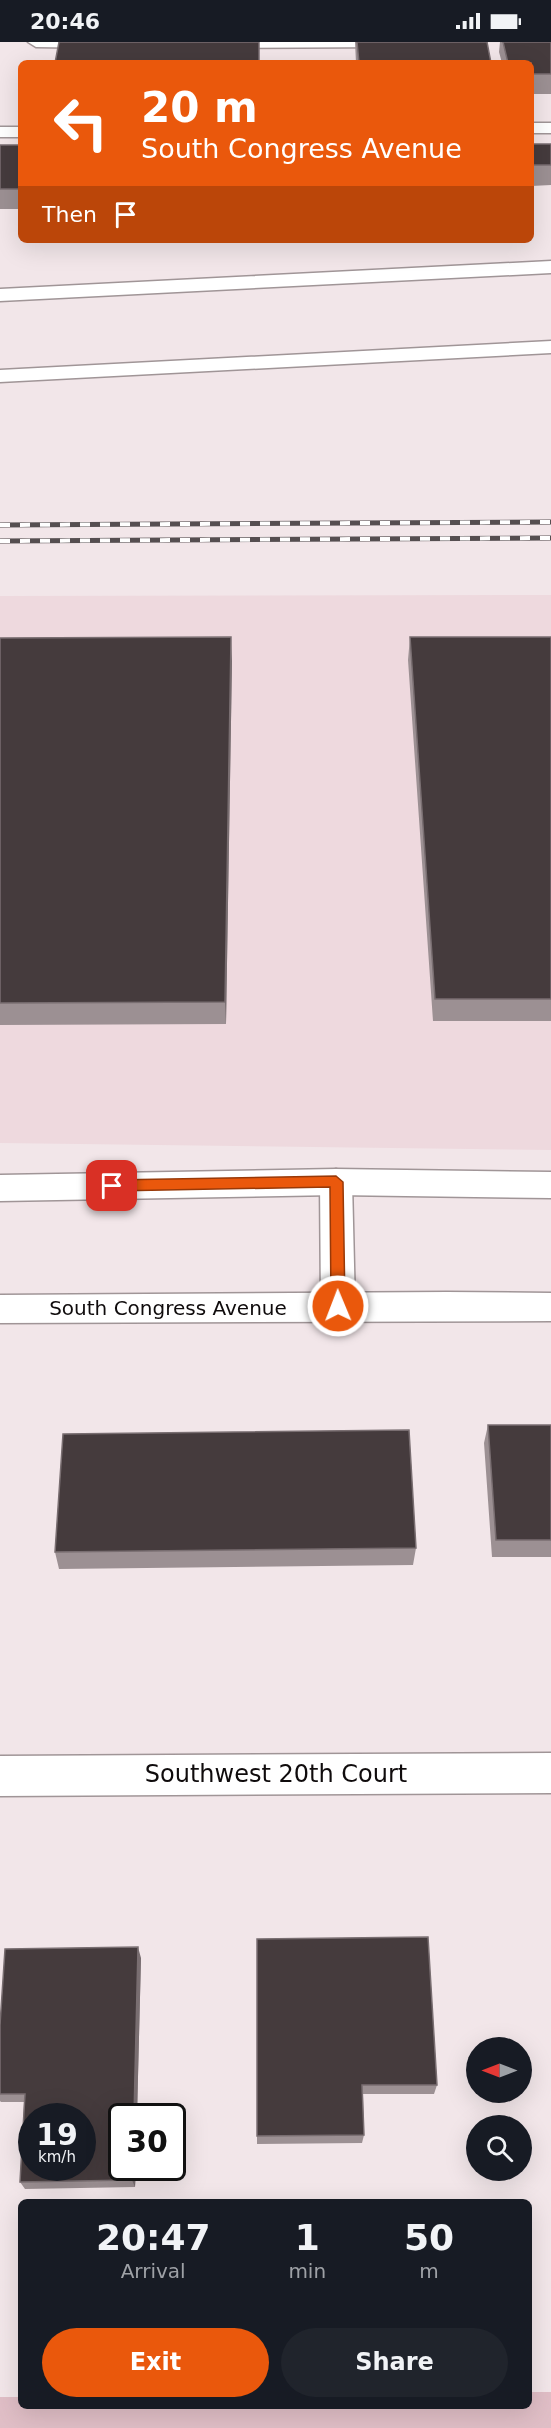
<!DOCTYPE html>
<html lang="en">
<head>
<meta charset="utf-8">
<style>
  :root { --surface:#171b24; --page:#20242c; --text:#f1f3f6; --muted:#9ea1a6; --accent:#ea580c }
  body { margin:0; font-family:"DejaVu Sans",sans-serif; background:var(--page); color:var(--text); height:100vh; display:flex; flex-direction:column; font-size:22px; white-space:nowrap }
  * { box-sizing:border-box; margin:0 }
  p { font-size:20px; color:var(--muted) }
  .icon { flex:none; width:33px; height:33px; fill:none; stroke:currentColor; stroke-width:2; stroke-linecap:round; stroke-linejoin:round }
  .map { position:relative; flex:1; overflow:hidden }
  .drawer { position:absolute; left:18px; top:2157px; width:514px; height:210px; display:flex; flex-direction:column; background:var(--surface); border-radius:9px; box-shadow:0 6px 24px #0002 }
  .drawer>* { flex:none }
  .guide { position:absolute; left:18px; top:18px; width:516px; height:183px; border-radius:9px; box-shadow:0 6px 24px #0002; background:#ea580c; color:#fff; overflow:hidden }
  .needle { width:39px; rotate:270deg }
  .controls { position:absolute; left:466px; top:1995px; display:grid; gap:12px }
  .controls a { display:grid; place-items:center; width:66px; height:66px; border-radius:50%; background:var(--surface); box-shadow:0 6px 24px #0002; font-size:30px }
  .speed { position:absolute; left:18px; top:2061px; display:flex; gap:12px; font-size:30px; font-weight:700; text-align:center }
  .speed>* { display:grid; place-content:center; width:78px; height:78px; border-radius:50%; background:var(--surface); box-shadow:0 6px 24px #0002; line-height:1 }
  .speed small { font-size:15px; font-weight:400 }
  .speed .limit { border:3px solid #111; border-radius:9px; background:#fff; color:#111 }
  .pin { position:absolute; display:grid; place-items:center; width:51px; height:51px; color:#fff; margin:-26px; border-radius:12px; box-shadow:0 3px 9px #0006 }
  .me { position:absolute; width:66px; margin:-33px; rotate:359deg; stroke-linejoin:round; filter:drop-shadow(0 0 4px #0008) }
  .turn { display:flex; align-items:center; gap:21px; height:126px; padding:0 24px; font-size:27px }
  .turn .icon { width:78px; height:78px; stroke-width:2.5 }
  .turn b { display:block; font-size:42px; line-height:51px }
  .then { display:flex; align-items:center; height:57px; padding:0 24px; background:#0003; gap:12px; font-size:22px }
  .eta { display:flex; justify-content:space-evenly; align-items:center; height:102px; text-align:center }
  .eta b { font-size:36px; font-weight:800; line-height:42px }
  .primary-button { display:flex; gap:12px; margin-top:auto; padding:12px 24px }
  .primary-button a { flex:1; height:69px; border-radius:36px; background:var(--accent); color:#fff; font-size:24px; font-weight:800; line-height:69px; text-align:center }
  .primary-button a+a { background:var(--page); color:var(--text) }
  .status { display:flex; justify-content:space-between; align-items:center; height:42px; padding:0 30px; background:var(--surface); direction:ltr }
  .status svg { height:16px; fill:currentColor }
  .map>svg:first-child { display:block }
  .built { fill:#eed9de }
  .green { fill:#e0bec6 }
  .lines { fill:none; stroke-linecap:round; stroke-linejoin:round }
  .lane-casing { stroke:#a09597; stroke-width:3 }
  .street-casing { stroke:#a09597; stroke-width:3 }
  .secondary-casing { stroke:#a09597; stroke-width:3 }
  .highway-casing { stroke:#a09597; stroke-width:3 }
  .lane { fill:#fff; fill-rule:evenodd }
  .street { fill:#fff; fill-rule:evenodd }
  .secondary { fill:#fff; fill-rule:evenodd }
  .highway { fill:#fff; fill-rule:evenodd }
  .rail-casing { stroke:#554e50; stroke-width:5 }
  .rail { stroke:#fff; stroke-width:4; stroke-dasharray:10; stroke-linecap:butt }
  .wall { fill:#9c9093 }
  .shaded-wall { fill:#796e71 }
  .building { fill:#453b3d; stroke:#796e71; stroke-width:1.5; fill-rule:evenodd }
  .route { fill:#ea580c; stroke:#983908; stroke-width:1.5 }
  .labels { text-anchor:middle; dominant-baseline:central; stroke-width:6; stroke-linejoin:round; paint-order:stroke }
  .street-label { font-size:20px; fill:#0f0b0c; stroke:#fff }
  .near-street-label { font-size:24px; fill:#0f0b0c; stroke:#fff }
</style>
</head>
<body>
<div class="status"><b>20:46</b><svg viewBox="0 0 49 12"><path d="M0 12V9h3v3zM5 12V6h3v6zM10 12V3h3v9zM15 12V0h3v12zM26 1h20v11H26zM47 4h2v5h-2z"/></svg></div>
<div class="map">
<svg width="551" height="2386" viewBox="0 0 551 2386">
  <rect width="100%" height="100%" fill="#f2e6e9"/>
  <!-- built -->
  <path class="built" d="M 551,553 L 551,1108 L 0,1101 L 0,554 Z"/>
  <!-- green -->
  <path class="green" d="M 530,2350 L 551,2350 L 551,2386 L 0,2386 L 0,2355 L 21,2355 L 21,2364 L 530,2364 Z"/>
  <g class="lines">
    <!-- lane casing -->
    <g class="lane-casing">
      <path id="lane" d="M 28,0 L 111,0 L 111,1 L 103,6 L 36,5 Z
        M 207,0 L 400,0 L 392,5 L 215,6 L 209,5 Z"/>
    </g>
    <!-- street casing -->
    <g class="street-casing">
      <path id="street" d="M 531,81 L 551,81 L 551,91 L 531,91 Z
        M 0,85 L 21,85 L 21,95 L 0,95 Z
        M 336,1127 L 347,1131 L 352,1140 L 355,1264 L 350,1274 L 338,1278 L 326,1274 L 321,1264 L 320,1140 L 325,1131 Z
        M 551,1711 L 551,1751 L 0,1754 L 0,1714 Z"/>
    </g>
    <!-- secondary casing -->
    <g class="secondary-casing">
      <path id="secondary" d="M 336,1127 L 551,1130 L 551,1156 L 336,1153 L 0,1159 L 0,1133 Z
        M 447,1250 L 551,1251 L 551,1279 L 0,1281 L 0,1253 Z"/>
    </g>
    <!-- highway casing -->
    <g class="highway-casing">
      <path id="highway" d="M 551,219 L 551,231 L 0,259 L 0,247 Z
        M 551,299 L 551,311 L 0,340 L 0,328 Z"/>
    </g>
    <!-- lane -->
    <use href="#lane" class="lane"/>
    <!-- street -->
    <use href="#street" class="street"/>
    <!-- secondary -->
    <use href="#secondary" class="secondary"/>
    <!-- highway -->
    <use href="#highway" class="highway"/>
    <!-- rail casing -->
    <g class="rail-casing">
      <path id="rail" d="M 0,483 L 551,480
        M 0,499 L 551,496"/>
    </g>
    <!-- rail -->
    <use href="#rail" class="rail"/>
  </g>
  <!-- wall -->
  <path class="wall" d="M 355,0 L 487,0 L 491,21 L 356,21 Z
    M 500,0 L 551,0 L 551,52 L 531,52 L 531,21 L 502,21 L 499,10 Z
    M 531,102 L 551,102 L 551,143 L 531,144 Z
    M 0,103 L 21,103 L 21,167 L 0,167 Z
    M 410,595 L 551,595 L 551,979 L 433,979 L 408,618 Z
    M 0,596 L 232,619 L 226,982 L 0,983 Z
    M 488,1383 L 551,1383 L 551,1515 L 492,1515 L 484,1401 Z
    M 416,1506 L 413,1523 L 59,1527 L 55,1510 Z
    M 257,1897 L 437,2043 L 434,2052 L 363,2052 L 364,2093 L 362,2101 L 257,2102 Z
    M 141,1916 L 137,2074 L 122,2074 L 122,2126 L 136,2126 L 135,2145 L 25,2147 L 20,2140 L 24,2060 L 1,2060 L 0,2059 L 0,1983 Z"/>
  <!-- shaded-wall -->
  <path class="shaded-wall" d="M 231,595 L 232,619 L 226,982 L 225,960 Z
    M 138,1905 L 141,1916 L 137,2074 L 134,2074 Z
    M 132,2126 L 136,2126 L 135,2145 L 132,2138 Z"/>
  <!-- building -->
  <path class="building" d="M 59,0 L 259,0 L 259,21 L 55,21 Z
    M 357,0 L 487,0 L 491,21 L 359,21 Z
    M 503,0 L 551,0 L 551,32 L 531,32 L 531,21 L 508,21 Z
    M 531,102 L 551,102 L 551,123 L 531,123 Z
    M 0,103 L 21,103 L 21,147 L 0,147 Z
    M 231,595 L 225,960 L 0,961 L 0,596 Z
    M 410,595 L 551,595 L 551,957 L 435,957 Z
    M 488,1383 L 551,1383 L 551,1498 L 496,1498 Z
    M 409,1388 L 416,1506 L 55,1510 L 63,1392 Z
    M 428,1895 L 437,2043 L 362,2043 L 364,2093 L 257,2094 L 257,1897 Z
    M 138,1905 L 134,2074 L 122,2074 L 122,2126 L 132,2126 L 132,2138 L 20,2140 L 25,2052 L 0,2052 L 0,1983 L 5,1907 ZM 32,2074 L 82,2074 L 82,2126 L 32,2126 Z"/>
  <!-- route -->
  <path class="route" d="M 336,1134 L 343,1140 L 345,1264 L 343,1269 L 333,1269 L 331,1264 L 330,1145 L 112,1149 L 105,1144 L 112,1138 Z"/>
  <g class="labels">
    <!-- street labels -->
    <g class="street-label">
      <text x="168" y="1266">South Congress Avenue</text>
    </g>
    <!-- near-street labels -->
    <g class="near-street-label">
      <text x="276" y="1732">Southwest 20th Court</text>
    </g>
  </g>
</svg>
<div class="controls">
<a><svg class="needle" viewBox="-14 -14 28 28"><path d="M0-13l5 13h-10z" fill="#e53935"/><path d="M0 13l5-13h-10z" fill="#9ea1a6"/></svg></a>
<a><svg class="icon" aria-label="search" viewBox="0 0 24 24"><circle cx="10" cy="10" r="6"/><path d="M15 15l6 6"/></svg></a>
</div>
<div class="speed"><div>19<small>km/h</small></div><div class="limit">30</div></div>
<div class="pin" style="left:112px;top:1144px;background:#d93025"><svg class="icon" aria-label="arrive" viewBox="0 0 24 24"><path d="M6 21V4h12l-3 4 3 4H6"/></svg></div>
<svg class="me" style="left:338px;top:1264px" viewBox="-20 -20 40 40"><circle r="17" fill="#ea580c" stroke="#fff" stroke-width="3"/><path d="M0-11L8 9 0 5-8 9z" fill="#fff"/></svg>
<div class="guide">
<div class="turn"><svg class="icon" aria-label="left" viewBox="0 0 24 24"><path d="M17 20v-9H6M10 6l-5 5 5 5"/></svg><div><b>20 m</b>South Congress Avenue</div></div>
<div class="then">Then<svg class="icon" aria-label="arrive" viewBox="0 0 24 24"><path d="M6 21V4h12l-3 4 3 4H6"/></svg></div>
</div>
<section class="drawer">
<div class="eta">
<div><b>20:47</b><p>Arrival</p></div>
<div><b>1</b><p>min</p></div>
<div><b>50</b><p>m</p></div>
</div>
<div class="primary-button"><a>Exit</a><a>Share</a></div>
</section>
</div>
</body>
</html>
